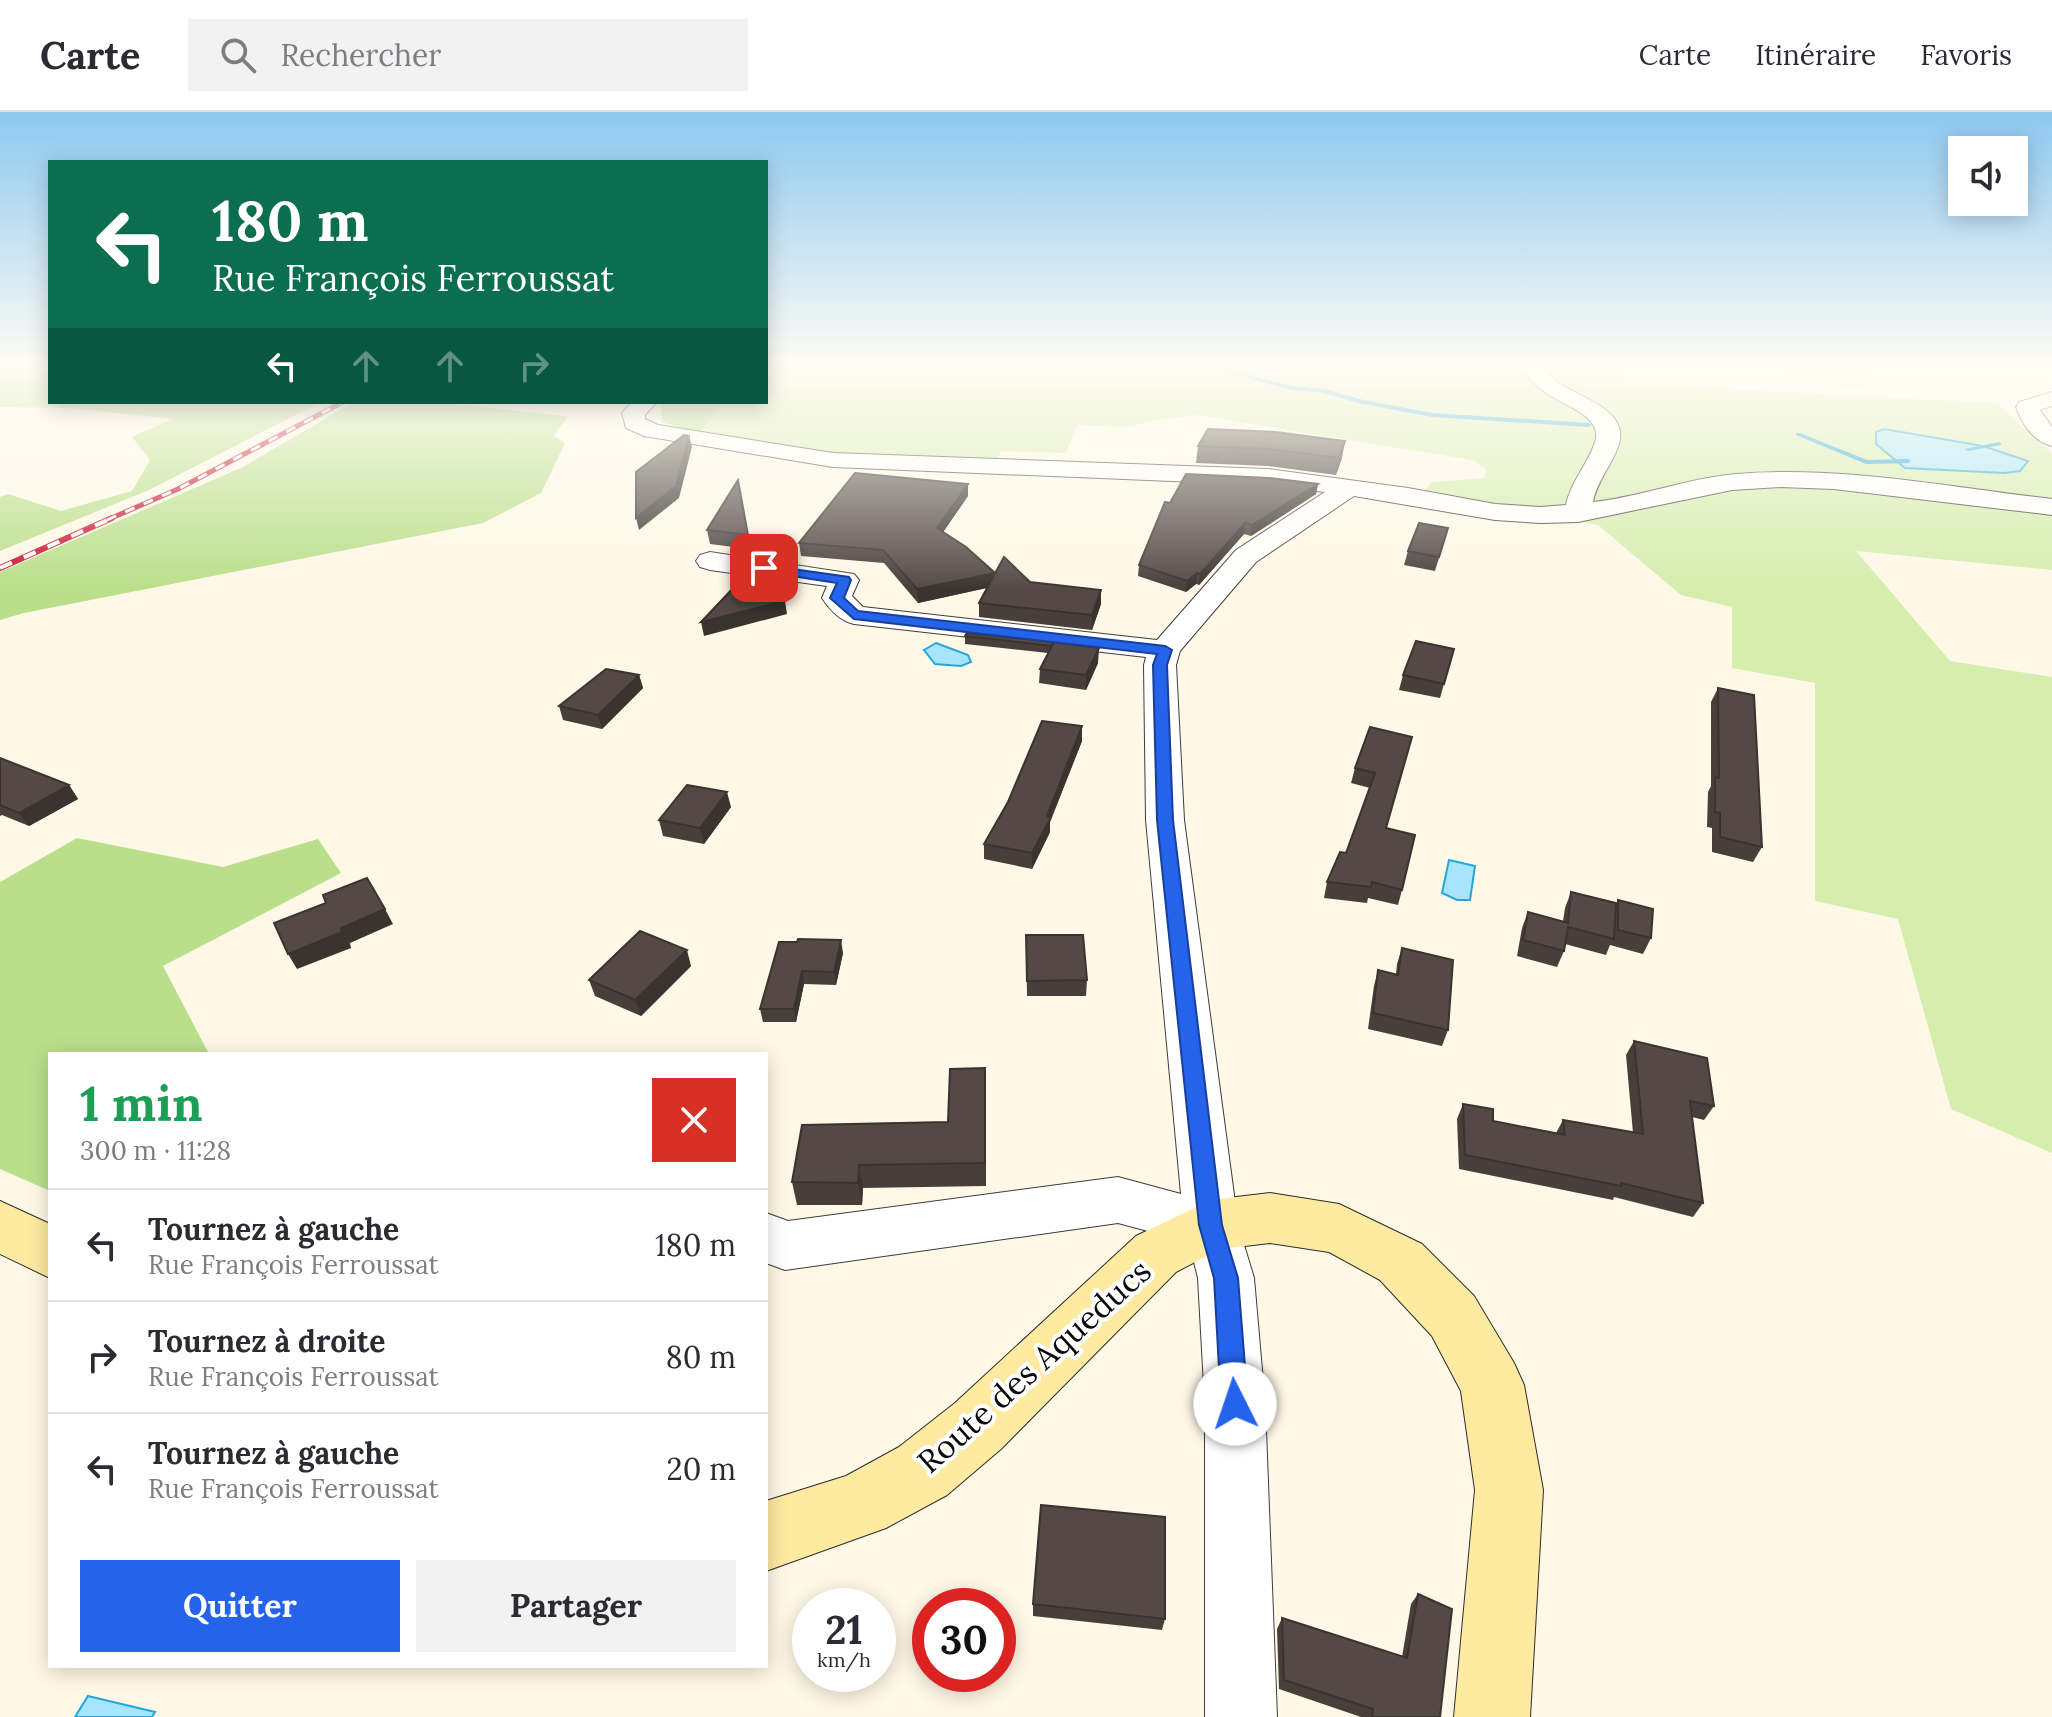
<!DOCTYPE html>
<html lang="fr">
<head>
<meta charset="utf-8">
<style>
  :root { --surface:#fff; --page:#f2f2f3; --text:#2b2b33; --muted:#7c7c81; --line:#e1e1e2; --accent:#2563eb }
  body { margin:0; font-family:Lora,serif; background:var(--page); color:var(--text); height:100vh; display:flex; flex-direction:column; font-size:30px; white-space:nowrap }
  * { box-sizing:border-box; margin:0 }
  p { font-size:26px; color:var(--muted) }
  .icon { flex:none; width:44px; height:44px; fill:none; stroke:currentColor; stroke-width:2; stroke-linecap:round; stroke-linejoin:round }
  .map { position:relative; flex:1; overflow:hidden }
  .panel { position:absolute; left:48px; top:940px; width:720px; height:616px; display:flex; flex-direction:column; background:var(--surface); border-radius:0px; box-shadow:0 4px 20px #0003 }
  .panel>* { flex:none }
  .banner { position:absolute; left:48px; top:48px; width:720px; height:244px; border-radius:0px; box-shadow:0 4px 20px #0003; background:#0b6e4f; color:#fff; overflow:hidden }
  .tools { position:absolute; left:1948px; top:24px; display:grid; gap:16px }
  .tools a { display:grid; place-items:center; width:80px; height:80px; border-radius:0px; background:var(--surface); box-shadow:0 4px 20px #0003; font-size:40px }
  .speed { position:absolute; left:792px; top:1476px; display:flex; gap:16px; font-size:40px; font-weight:700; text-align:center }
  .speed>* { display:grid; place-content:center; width:104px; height:104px; border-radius:50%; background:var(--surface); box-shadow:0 4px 20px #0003; line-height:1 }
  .speed small { font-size:20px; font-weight:400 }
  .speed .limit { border:12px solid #d22; background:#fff; color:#111 }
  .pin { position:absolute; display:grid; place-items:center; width:68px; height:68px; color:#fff; margin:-34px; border-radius:16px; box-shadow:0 4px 12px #0006 }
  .me { position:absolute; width:88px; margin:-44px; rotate:356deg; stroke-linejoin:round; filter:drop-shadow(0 0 6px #0008) }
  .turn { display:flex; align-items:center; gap:28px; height:168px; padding:0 32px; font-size:36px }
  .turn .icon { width:104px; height:104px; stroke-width:2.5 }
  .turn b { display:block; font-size:56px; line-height:68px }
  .lanes { display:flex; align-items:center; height:76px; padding:0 32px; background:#0003; justify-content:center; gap:40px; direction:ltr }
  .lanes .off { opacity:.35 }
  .round { display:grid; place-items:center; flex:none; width:84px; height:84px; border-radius:0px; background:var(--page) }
  .headline { display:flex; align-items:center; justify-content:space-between; height:136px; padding:0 32px }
  h1 { font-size:48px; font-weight:700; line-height:60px; color:#1e9e55 }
  .cta { display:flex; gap:16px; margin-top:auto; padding:16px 32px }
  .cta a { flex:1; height:92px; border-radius:0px; background:var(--accent); color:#fff; font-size:32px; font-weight:700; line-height:92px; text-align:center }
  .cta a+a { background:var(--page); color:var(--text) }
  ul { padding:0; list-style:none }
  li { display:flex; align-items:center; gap:24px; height:112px; padding:0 32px; border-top:2px solid var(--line) }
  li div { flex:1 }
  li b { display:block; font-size:30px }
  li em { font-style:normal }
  header { display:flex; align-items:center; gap:48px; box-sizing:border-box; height:112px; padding:0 40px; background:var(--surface); border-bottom:2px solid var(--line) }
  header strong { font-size:38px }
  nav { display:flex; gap:44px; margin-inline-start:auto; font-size:28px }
  .search { width:560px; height:72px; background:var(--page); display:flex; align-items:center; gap:20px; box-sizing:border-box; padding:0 28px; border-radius:0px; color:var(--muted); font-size:30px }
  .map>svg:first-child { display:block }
  .green { fill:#d5edad }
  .forest { fill:#badf8b }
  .pitch { fill:#e7f3c0 }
  .water { fill:#a6e5fc; stroke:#26a6da; stroke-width:2 }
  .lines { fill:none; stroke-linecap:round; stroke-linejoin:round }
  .stream { fill:#26a6da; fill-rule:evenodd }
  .minor-casing { stroke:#3d3d3d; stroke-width:2 }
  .secondary-casing { stroke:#2c2c2c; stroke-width:2 }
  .minor { fill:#fff; fill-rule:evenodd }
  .secondary { fill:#ffeaa2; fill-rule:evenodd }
  .rail-far1-casing { stroke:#c61632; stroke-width:5 }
  .rail-casing { stroke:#c61632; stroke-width:6 }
  .rail-far1 { stroke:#fff; stroke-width:3; stroke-dasharray:10; stroke-linecap:butt }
  .rail { stroke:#fff; stroke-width:4; stroke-dasharray:13; stroke-linecap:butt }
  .wall { fill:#483f3b }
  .shaded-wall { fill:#3b3330 }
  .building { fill:#544945; stroke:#3b3330; stroke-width:2 }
  .route { fill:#2563eb; stroke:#184099; stroke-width:2 }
  .labels { text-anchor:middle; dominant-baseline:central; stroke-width:8; stroke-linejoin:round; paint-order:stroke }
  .near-street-label { font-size:32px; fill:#0a0a0a; stroke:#fff }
</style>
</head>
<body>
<header>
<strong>Carte</strong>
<div class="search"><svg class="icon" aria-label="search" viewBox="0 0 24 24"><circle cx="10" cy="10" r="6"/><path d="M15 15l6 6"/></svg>Rechercher</div>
<nav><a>Carte</a><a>Itinéraire</a><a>Favoris</a></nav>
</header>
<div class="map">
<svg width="2052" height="1605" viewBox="0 0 2052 1605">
  <rect width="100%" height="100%" fill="#fff8e7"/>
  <!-- green -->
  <path class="green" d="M 766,254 L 977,254 L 988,256 L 1616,254 L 1628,272 L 1997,291 L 2052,341 L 2052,458 L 1856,439 L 1950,549 L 2052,565 L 2052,1041 L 1951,997 L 1898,807 L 1815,789 L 1815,571 L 1732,556 L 1732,495 L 1681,483 L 1598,413 L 1426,378 L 1432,370 L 1484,366 L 1487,358 L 1472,348 L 1197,303 L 1156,308 L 1128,315 L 1077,313 L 1066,341 L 1001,339 L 997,348 L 840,343 L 699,321 L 724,290 L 766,290 Z"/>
  <!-- forest -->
  <path class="forest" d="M 0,254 L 50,254 L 50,290 L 321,290 L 149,378 L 0,439 L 0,385 L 8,382 L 61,399 L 132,379 L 150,348 L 132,325 L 173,307 L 71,296 L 0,295 Z
    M 354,290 L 430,290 L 568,304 L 554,324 L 565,331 L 541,381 L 483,411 L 24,501 L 0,508 L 0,460 L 243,355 Z
    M 661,290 L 724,290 L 699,321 L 662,310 Z
    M 77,726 L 223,755 L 318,727 L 341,761 L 163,854 L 209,942 L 50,942 L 50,1079 L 0,1057 L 0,770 Z"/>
  <!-- pitch -->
  <path class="pitch" d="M 1779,256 L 1870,261 L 1889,278 L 1795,273 Z"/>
  <!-- water -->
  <path class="water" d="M 1884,317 L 1983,334 L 2028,349 L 2020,359 L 2004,361 L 1905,356 L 1876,332 L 1876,320 Z
    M 936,531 L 968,543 L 971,550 L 961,554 L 935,552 L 924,538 Z
    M 1449,748 L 1475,754 L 1470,788 L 1457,788 L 1442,781 Z
    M 88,1584 L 155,1600 L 152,1605 L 75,1605 Z"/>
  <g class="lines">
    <!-- stream -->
    <path class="stream" d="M 1090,254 L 1140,254 L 1137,256 L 1092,256 Z
      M 1204,254 L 1212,254 L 1292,274 L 1325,277 L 1359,287 L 1432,301 L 1589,311 L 1592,313 L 1589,315 L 1432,305 L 1358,291 L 1324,281 L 1292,278 Z
      M 1796,321 L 1800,321 L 1867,348 L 1908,347 L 1911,349 L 1908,351 L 1866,352 L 1796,323 Z
      M 1999,330 L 2001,331 L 2001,333 L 1968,339 L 1965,337 Z"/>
    <!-- minor casing -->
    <g class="minor-casing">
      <path id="minor" d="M 1520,254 L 1541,254 C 1547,260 1552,266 1559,271 C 1577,284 1625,297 1620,327 C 1617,347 1597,367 1593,390 C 1641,385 1688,366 1736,362 C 1841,353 1948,375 2052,387 L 2052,403 L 1834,377 L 1781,375 L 1732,378 L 1578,410 L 1541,411 L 1495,408 L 1354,384 L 1256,450 L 1180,539 L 1176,553 L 1184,708 L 1238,1113 L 1254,1166 L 1265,1292 L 1277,1605 L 1205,1605 L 1205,1292 L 1198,1166 L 1189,1130 L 1118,1111 L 785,1158 L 766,1151 L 766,1101 L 788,1109 L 1118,1065 L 1181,1082 L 1146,708 L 1144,553 L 1146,545 L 854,512 C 840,509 830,498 822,486 L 827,474 L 710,458 L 700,455 L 696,449 L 700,443 L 710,440 L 854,462 L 859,468 L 852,484 L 863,495 L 1157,528 L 1236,438 L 1325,380 L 1268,373 L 833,355 L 644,324 L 626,316 L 622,301 L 632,290 L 657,290 L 645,303 L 645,307 L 658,313 L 833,341 L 1268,357 L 1408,376 L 1495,392 L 1541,395 L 1566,393 C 1571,369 1588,352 1595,330 C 1604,304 1562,293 1546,281 C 1536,274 1527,264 1520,254 Z
        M 2052,280 L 2052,294 L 2040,298 L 2052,315 L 2052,334 C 2033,329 2022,312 2016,295 L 2019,290 Z"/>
    </g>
    <!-- secondary casing -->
    <g class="secondary-casing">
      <path id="secondary" d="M 1270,1081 L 1339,1092 L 1422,1132 L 1474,1184 L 1514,1251 L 1524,1273 L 1543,1378 L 1530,1605 L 1454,1605 L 1475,1378 L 1461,1279 L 1432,1224 L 1380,1168 L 1329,1140 L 1270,1131 L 1220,1137 L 1176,1160 L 1001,1337 L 947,1383 L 886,1416 L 766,1459 L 766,1389 L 846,1364 L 899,1335 L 955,1291 L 1136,1124 L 1211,1088 Z
        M 0,1089 L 50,1112 L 50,1166 L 0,1142 Z"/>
    </g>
    <!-- minor -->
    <use href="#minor" class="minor"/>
    <!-- secondary -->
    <use href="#secondary" class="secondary"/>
    <!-- rail-far1 casing -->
    <g class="rail-far1-casing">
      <path id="rail-far1" d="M 107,408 L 178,377 L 343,290"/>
    </g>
    <!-- rail casing -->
    <g class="rail-casing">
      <path id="rail" d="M 0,456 L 112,406"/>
    </g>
    <!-- rail-far1 -->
    <use href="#rail-far1" class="rail-far1"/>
    <!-- rail -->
    <use href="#rail" class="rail"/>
  </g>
  <!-- wall -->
  <path class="wall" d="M 1208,317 L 1342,346 L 1336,363 L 1268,354 L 1196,351 L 1198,334 Z
    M 738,368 L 750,437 L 710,432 L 707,418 Z
    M 1318,372 L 1316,382 L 1251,424 L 1244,422 L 1199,473 L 1196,472 L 1186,480 L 1138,464 L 1139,453 L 1170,391 Z
    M 968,384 L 943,420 L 995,461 L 1101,492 L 1092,518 L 979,505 L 979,491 L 987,476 L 918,491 L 884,451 L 801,444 L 799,431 Z
    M 1448,416 L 1435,459 L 1404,453 L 1408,439 Z
    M 965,524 L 1083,534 L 1098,551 L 1086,578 L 1039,571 L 1040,557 L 1048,541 L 965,532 Z
    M 1454,537 L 1440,586 L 1399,578 L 1403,563 Z
    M 639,563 L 643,576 L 602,617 L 563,608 L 559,594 Z
    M 1718,576 L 1762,735 L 1753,750 L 1712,740 L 1712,716 L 1707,715 L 1708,680 L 1711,674 L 1711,590 Z
    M 1082,614 L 1082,629 L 1050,710 L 1050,720 L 1032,757 L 984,747 L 984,732 Z
    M 1370,615 L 1386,716 L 1402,778 L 1398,793 L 1368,786 L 1367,791 L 1324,786 L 1327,770 L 1346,741 L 1370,676 L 1351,671 L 1355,656 Z
    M 0,646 L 69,673 L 78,687 L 29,714 L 2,703 L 0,704 Z
    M 731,695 L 704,732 L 663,724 L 659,708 Z
    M 1571,780 L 1616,793 L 1618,788 L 1651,826 L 1643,842 L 1610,833 L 1606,843 L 1565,832 L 1564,839 L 1557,855 L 1517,844 L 1522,816 L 1528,800 L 1563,809 L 1565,796 Z
    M 1026,823 L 1087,868 L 1086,884 L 1027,884 Z
    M 779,830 L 843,841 L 836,873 L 804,872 L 796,910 L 763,910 L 760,897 Z
    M 1402,836 L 1448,918 L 1442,934 L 1368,917 L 1374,874 L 1378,858 L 1396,862 L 1397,852 Z
    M 691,854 L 641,904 L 595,884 L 589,868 Z
    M 1634,929 L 1714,994 L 1704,1008 L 1692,1005 L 1703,1091 L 1693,1105 L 1614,1085 L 1613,1088 L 1459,1057 L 1457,1007 L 1463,992 L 1493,1009 L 1556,1021 L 1563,1008 L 1633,1021 L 1626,943 Z
    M 986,980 L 986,1074 L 863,1076 L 862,1093 L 797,1093 L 792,1070 L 948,1010 Z
    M 1418,1482 L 1440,1605 L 1361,1605 L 1279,1577 L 1277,1517 L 1282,1506 L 1402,1545 L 1411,1492 Z
    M 1033,1492 L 1165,1507 L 1162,1518 L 1033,1504 Z"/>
  <!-- shaded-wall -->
  <path class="shaded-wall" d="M 689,324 L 692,335 L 679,386 L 639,418 L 636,406 Z
    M 1345,329 L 1342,346 L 1336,363 L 1339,346 Z
    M 968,372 L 968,384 L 937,429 L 937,416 Z
    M 1318,372 L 1316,382 L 1251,424 L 1252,413 Z
    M 1245,411 L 1244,422 L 1199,473 L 1200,462 Z
    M 995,461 L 995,474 L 918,491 L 917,477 Z
    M 1197,461 L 1196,472 L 1186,480 L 1187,469 Z
    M 1101,478 L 1101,492 L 1092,518 L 1092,503 Z
    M 785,489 L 787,502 L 704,524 L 701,510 Z
    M 1099,536 L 1098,551 L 1086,578 L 1086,563 Z
    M 639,563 L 643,576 L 602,617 L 598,603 Z
    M 1082,614 L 1082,629 L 1050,710 L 1050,720 L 1032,757 L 1032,741 Z
    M 69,673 L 78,687 L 29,714 L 19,701 Z
    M 727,680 L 731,695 L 704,732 L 700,716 Z
    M 385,797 L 393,812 L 350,831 L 351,836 L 297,857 L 288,842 L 341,816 Z
    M 841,828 L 843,841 L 836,873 L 834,860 Z
    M 687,838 L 691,854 L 641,904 L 635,888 Z
    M 802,859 L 804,872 L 796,910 L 794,897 Z
    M 985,956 L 986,980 L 986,1074 L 985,1051 Z
    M 859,1053 L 863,1076 L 862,1093 L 858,1071 Z"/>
  <!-- building -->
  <path class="building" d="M 1208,317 L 1276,320 L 1345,329 L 1339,346 L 1271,337 L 1198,334 Z
    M 684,323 L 689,324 L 676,374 L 636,406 L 636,360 Z
    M 855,361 L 968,372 L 937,416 L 966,435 L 995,461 L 917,477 L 883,438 L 799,431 Z
    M 1186,362 L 1269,366 L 1318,372 L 1252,413 L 1245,411 L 1200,462 L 1197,461 L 1187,469 L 1139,453 L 1165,390 L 1170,391 Z
    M 738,368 L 748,423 L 707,418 Z
    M 1419,411 L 1448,416 L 1439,445 L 1408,439 Z
    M 1004,445 L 1030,470 L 1101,478 L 1092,503 L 979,491 Z
    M 754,454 L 785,489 L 701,510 Z
    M 967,521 L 1054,530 L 1052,534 L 965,524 Z
    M 1416,529 L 1454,537 L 1444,572 L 1403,563 Z
    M 1054,530 L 1099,536 L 1086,563 L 1040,557 Z
    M 606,557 L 639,563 L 598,603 L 559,594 Z
    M 1718,576 L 1754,583 L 1762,735 L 1720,725 L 1720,701 L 1715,700 L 1715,665 L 1719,666 Z
    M 1042,609 L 1082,614 L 1047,704 L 1051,705 L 1032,741 L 984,732 L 1008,690 Z
    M 1370,615 L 1412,625 L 1386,716 L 1415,723 L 1402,778 L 1372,770 L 1371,775 L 1327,770 L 1340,740 L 1346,741 L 1375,661 L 1355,656 Z
    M 0,646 L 69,673 L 19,701 L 0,693 Z
    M 687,673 L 727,680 L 700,716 L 659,708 Z
    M 367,766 L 385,797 L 341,816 L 342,820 L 288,842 L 274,811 L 326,791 L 323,783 Z
    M 1571,780 L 1616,791 L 1614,827 L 1568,815 L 1564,839 L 1523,828 L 1528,800 L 1568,811 Z
    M 1618,788 L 1653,797 L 1651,826 L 1618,818 Z
    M 640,819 L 687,838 L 635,888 L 589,868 Z
    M 1026,823 L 1083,823 L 1087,868 L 1027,869 Z
    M 798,827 L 841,828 L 834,860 L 802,859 L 794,897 L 760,897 L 779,830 L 797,830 Z
    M 1402,836 L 1453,848 L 1448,918 L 1373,901 L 1378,858 L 1398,863 Z
    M 1634,929 L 1707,946 L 1714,994 L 1690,989 L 1703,1091 L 1621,1071 L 1621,1074 L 1465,1043 L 1463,992 L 1493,997 L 1493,1009 L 1565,1023 L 1563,1008 L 1643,1022 Z
    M 985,956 L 985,1051 L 859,1053 L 858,1071 L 792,1070 L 802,1013 L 948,1010 L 950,957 Z
    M 1041,1393 L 1165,1405 L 1165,1507 L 1033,1492 Z
    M 1418,1482 L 1452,1497 L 1440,1605 L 1372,1605 L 1373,1597 L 1284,1568 L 1282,1506 L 1407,1546 Z"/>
  <!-- sky -->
  <linearGradient id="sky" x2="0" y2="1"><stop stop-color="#8dc8f0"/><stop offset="0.53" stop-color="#fffcf4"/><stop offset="1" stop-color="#fffcf4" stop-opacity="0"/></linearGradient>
  <rect width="2052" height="478" fill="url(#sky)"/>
  <!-- route -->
  <path class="route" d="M 764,453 L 849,465 L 851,468 L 844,486 L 858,499 L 1165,534 L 1172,538 L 1167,553 L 1173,708 L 1222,1113 L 1238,1166 L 1248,1292 L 1244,1301 L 1235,1305 L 1225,1301 L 1221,1292 L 1214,1166 L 1199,1113 L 1157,708 L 1153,553 L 1157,542 L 854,507 L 830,486 L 837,471 L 759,459 L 757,456 Z"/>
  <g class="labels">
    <!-- near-street labels -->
    <g class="near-street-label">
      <text transform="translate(1034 1254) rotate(-42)">Route des Aqueducs</text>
    </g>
  </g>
</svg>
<div class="tools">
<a><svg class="icon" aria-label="sound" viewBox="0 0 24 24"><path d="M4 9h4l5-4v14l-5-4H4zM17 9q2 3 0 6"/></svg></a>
</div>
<div class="speed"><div>21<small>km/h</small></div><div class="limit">30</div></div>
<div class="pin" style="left:764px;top:456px;background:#d93025"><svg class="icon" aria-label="arrive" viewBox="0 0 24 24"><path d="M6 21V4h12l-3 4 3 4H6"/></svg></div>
<svg class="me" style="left:1235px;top:1292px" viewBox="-20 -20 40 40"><circle r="19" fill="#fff"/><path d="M0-13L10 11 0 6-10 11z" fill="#2563eb"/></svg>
<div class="banner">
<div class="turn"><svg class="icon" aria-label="left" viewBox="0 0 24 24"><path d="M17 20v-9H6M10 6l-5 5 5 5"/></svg><div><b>180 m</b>Rue François Ferroussat</div></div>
<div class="lanes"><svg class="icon" aria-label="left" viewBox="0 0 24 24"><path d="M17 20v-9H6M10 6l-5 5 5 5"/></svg><svg class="icon off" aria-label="ahead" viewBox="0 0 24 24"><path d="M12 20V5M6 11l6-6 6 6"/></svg><svg class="icon off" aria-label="ahead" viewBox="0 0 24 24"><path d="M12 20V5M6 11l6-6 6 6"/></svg><svg class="icon off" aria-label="right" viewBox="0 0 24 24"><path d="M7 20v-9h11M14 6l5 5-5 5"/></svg></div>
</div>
<section class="panel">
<div class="headline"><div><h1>1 min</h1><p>300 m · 11:28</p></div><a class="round" style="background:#d93025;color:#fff"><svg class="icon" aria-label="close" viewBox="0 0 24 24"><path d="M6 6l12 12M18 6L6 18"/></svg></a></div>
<ul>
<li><svg class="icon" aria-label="left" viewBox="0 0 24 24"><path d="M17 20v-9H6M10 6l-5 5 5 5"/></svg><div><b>Tournez à gauche</b><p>Rue François Ferroussat</p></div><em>180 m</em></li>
<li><svg class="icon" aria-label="right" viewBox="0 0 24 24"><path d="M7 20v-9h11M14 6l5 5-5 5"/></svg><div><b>Tournez à droite</b><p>Rue François Ferroussat</p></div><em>80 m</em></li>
<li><svg class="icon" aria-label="left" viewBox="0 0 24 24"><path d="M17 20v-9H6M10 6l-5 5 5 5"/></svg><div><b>Tournez à gauche</b><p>Rue François Ferroussat</p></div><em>20 m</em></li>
</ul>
<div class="cta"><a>Quitter</a><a>Partager</a></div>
</section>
</div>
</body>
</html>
